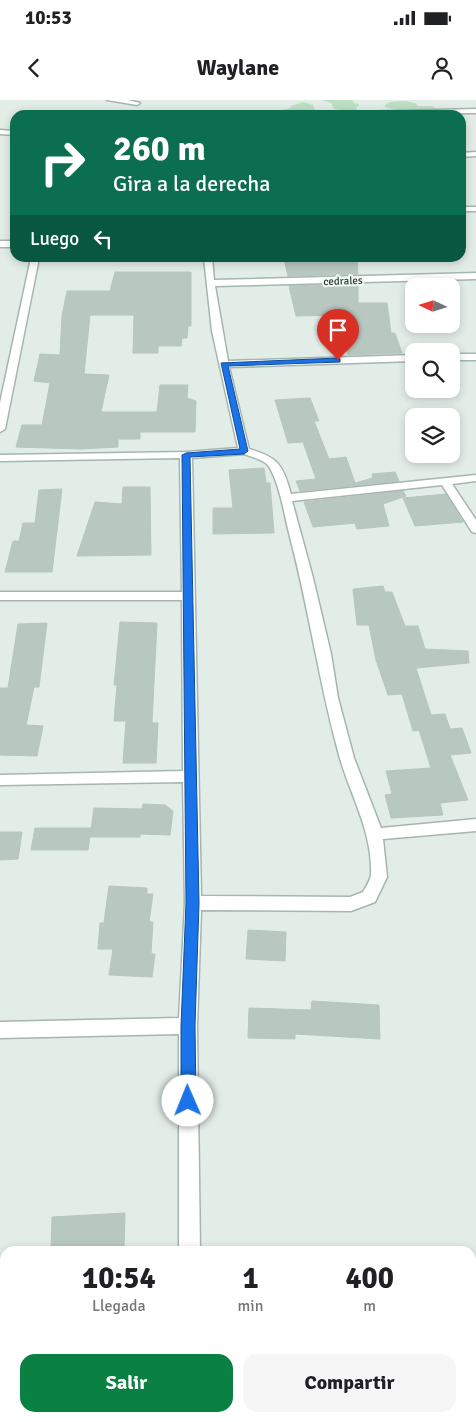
<!DOCTYPE html>
<html lang="es">
<head>
<meta charset="utf-8">
<style>
  :root { --surface:#fff; --page:#f6f6f6; --text:#202124; --muted:#757577; --accent:#0b8043 }
  body { margin:0; font-family:Signika,sans-serif; background:var(--page); color:var(--text); height:100vh; display:flex; flex-direction:column; font-size:19px; white-space:nowrap }
  * { box-sizing:border-box; margin:0 }
  p { font-size:16px; color:var(--muted) }
  .icon { flex:none; width:28px; height:28px; fill:none; stroke:currentColor; stroke-width:2; stroke-linecap:round; stroke-linejoin:round }
  .map { position:relative; flex:1; overflow:hidden }
  .details { position:absolute; left:0px; top:1146px; width:476px; height:176px; display:flex; flex-direction:column; background:var(--surface); border-radius:15px 15px 0 0; box-shadow:0 2px 8px #0003 }
  .details>* { flex:none }
  .guide { position:absolute; left:10px; top:10px; width:456px; height:152px; border-radius:15px; box-shadow:0 2px 8px #0003; background:#0b6e4f; color:#fff; overflow:hidden }
  .needle { width:32px; rotate:274deg }
  .tools { position:absolute; left:405px; top:178px; display:grid; gap:10px }
  .tools a { display:grid; place-items:center; width:55px; height:55px; border-radius:10px; background:var(--surface); box-shadow:0 2px 8px #0003; font-size:25px }
  .pin { position:absolute; display:grid; place-items:center; width:42px; height:42px; color:#fff; margin:-51px -21px; border-radius:50% 50% 50% 0; rotate:-45deg; box-shadow:0 0 5px #0007 }
  .pin .icon { rotate:45deg }
  .me { position:absolute; width:55px; margin:-28px; rotate:359deg; stroke-linejoin:round; filter:drop-shadow(0 0 4px #0008) }
  .turn { display:flex; align-items:center; gap:18px; height:105px; padding:0 20px; font-size:22px }
  .turn .icon { width:65px; height:65px; stroke-width:2.5 }
  .turn b { display:block; font-size:35px; line-height:42px }
  .then { display:flex; align-items:center; height:48px; padding:0 20px; background:#0003; gap:10px; font-size:19px }
  .eta { display:flex; justify-content:space-evenly; align-items:center; height:85px; text-align:center }
  .eta b { font-size:30px; font-weight:700; line-height:35px }
  .action { display:flex; gap:10px; margin-top:auto; padding:10px 20px }
  .action a { flex:1; height:58px; border-radius:15px; background:var(--accent); color:#fff; font-size:20px; font-weight:700; line-height:58px; text-align:center }
  .action a+a { background:var(--page); color:var(--text) }
  .status { display:flex; justify-content:space-between; align-items:center; height:35px; padding:0 25px; background:var(--surface); direction:ltr }
  .status svg { height:14px; fill:currentColor }
  header { display:flex; justify-content:space-between; align-items:center; height:65px; padding:0 20px; background:var(--surface); font-size:22px; font-weight:700 }
  .map>svg:first-child { display:block }
  .green { fill:#bcdfc4 }
  .building { fill:#b8c8c1; stroke:#b5c7bf }
  .lines { fill:none; stroke-linecap:round; stroke-linejoin:round }
  .minor-casing { stroke:#a5b5af; stroke-width:3 }
  .minor { fill:#fff; fill-rule:evenodd }
  .route { fill:#1a73e8; stroke:#114b97 }
  .labels { text-anchor:middle; dominant-baseline:central; stroke-width:4; stroke-linejoin:round; paint-order:stroke }
  .far-street-label { font-size:11px; fill:#223f36; stroke:#f4f9f6 }
</style>
</head>
<body>
<div class="status"><b>10:53</b><svg viewBox="0 0 49 12"><path d="M0 12V9h3v3zM5 12V6h3v6zM10 12V3h3v9zM15 12V0h3v12zM26 1h20v11H26zM47 4h2v5h-2z"/></svg></div>
<header><svg class="icon" aria-label="back" viewBox="0 0 24 24"><path d="M15 5l-7 7 7 7"/></svg>Waylane<svg class="icon" aria-label="person" viewBox="0 0 24 24"><circle cx="12" cy="8" r="4"/><path d="M4 21q1-7 8-7t8 7"/></svg></header>
<div class="map">
<svg width="476" height="1322" viewBox="0 0 476 1322">
  <rect width="100%" height="100%" fill="#e3ede8"/>
  <!-- green -->
  <path class="green" d="M 322,0 L 352,0 L 354,3 L 359,4 L 359,6 L 356,7 L 357,10 L 351,12 L 334,9 L 331,3 Z
    M 405,1 L 415,3 L 418,6 L 432,6 L 436,9 C 427,13 423,8 415,9 C 404,9 397,11 385,7 L 385,5 L 390,2 Z
    M 303,2 L 313,5 L 315,10 L 301,13 L 298,15 L 286,15 L 281,12 L 282,10 L 291,8 L 291,6 Z"/>
  <!-- building -->
  <path class="building" d="M 296,158 L 357,158 L 358,174 L 288,176 L 284,159 Z
    M 115,172 L 191,172 L 191,226 L 188,226 L 187,238 L 182,238 L 181,246 L 158,246 L 158,253 L 133,253 L 134,215 L 90,215 L 84,274 L 109,275 L 101,312 L 157,312 L 160,285 L 188,285 L 187,298 L 196,301 L 195,332 L 140,332 L 140,339 L 118,339 L 118,347 L 81,349 L 16,347 L 22,325 L 42,325 L 50,283 L 34,281 L 40,254 L 60,255 L 62,216 L 67,191 L 110,191 Z
    M 358,184 L 358,203 L 387,203 L 391,233 L 395,233 L 402,253 L 348,255 L 340,215 L 296,216 L 289,186 Z
    M 310,298 L 319,321 L 314,321 L 329,359 L 346,357 L 355,383 L 373,378 L 372,374 L 395,372 L 399,381 L 300,391 L 296,381 L 316,379 L 303,342 L 288,343 L 275,300 Z
    M 264,368 L 266,383 L 270,383 L 274,433 L 213,434 L 213,408 L 233,408 L 229,370 Z
    M 123,387 L 150,387 L 151,455 L 77,456 L 95,402 L 122,404 Z
    M 62,389 L 52,472 L 5,472 L 13,441 L 19,441 L 23,423 L 35,423 L 39,390 Z
    M 403,391 L 406,396 L 383,404 L 389,426 L 357,429 L 355,423 L 313,427 L 304,402 Z
    M 446,394 L 463,422 L 415,426 L 403,398 Z
    M 383,486 L 385,492 L 392,492 L 405,526 L 418,526 L 425,549 L 468,551 L 469,563 L 416,568 L 431,615 L 445,614 L 450,629 L 462,628 L 471,653 L 450,655 L 468,700 L 440,703 L 443,715 L 391,718 L 385,695 L 392,694 L 386,671 L 431,668 L 419,630 L 413,631 L 402,594 L 388,595 L 376,560 L 369,525 L 357,525 L 353,489 Z
    M 120,522 L 157,523 L 152,623 L 158,623 L 156,663 L 123,663 L 126,621 L 114,621 L 117,585 L 114,585 Z
    M 47,523 L 39,587 L 34,587 L 26,625 L 43,626 L 37,656 L 0,655 L 0,588 L 8,588 L 18,524 Z
    M 143,704 L 165,705 L 173,711 L 170,735 L 140,734 L 140,737 L 90,737 L 94,708 L 142,709 Z
    M 35,728 L 91,728 L 88,750 L 31,750 Z
    M 0,732 L 22,732 L 18,759 L 0,760 Z
    M 109,786 L 147,788 L 147,794 L 153,794 L 149,822 L 153,822 L 151,854 L 155,854 L 152,877 L 109,875 L 113,849 L 98,849 L 100,823 L 104,823 Z
    M 248,830 L 286,832 L 285,861 L 246,859 Z
    M 312,901 L 379,905 L 380,939 L 295,934 L 295,939 L 248,938 L 249,908 L 311,910 Z
    M 125,1113 L 124,1151 L 51,1151 L 52,1117 Z"/>
  <g class="lines">
    <!-- minor casing -->
    <g class="minor-casing">
      <path id="minor" d="M 107,0 L 128,0 L 140,3 L 137,5 Z
        M 476,9 L 476,13 L 313,15 L 316,13 Z
        M 0,30 L 15,31 L 15,35 L 0,34 Z
        M 476,52 L 476,56 L 461,57 L 461,53 Z
        M 461,107 L 476,107 L 476,111 L 461,111 Z
        M 0,141 L 15,141 L 15,147 L 0,147 Z
        M 31,158 L 39,158 L 5,329 L 0,332 L 0,303 Z
        M 204,158 L 212,158 L 214,180 L 476,173 L 476,179 L 215,186 L 228,261 L 414,255 L 414,261 L 229,267 L 249,349 C 278,357 283,365 291,394 L 476,375 L 476,381 L 452,384 L 476,420 L 476,433 L 472,432 L 442,385 L 292,401 L 313,478 L 331,554 L 338,598 L 354,658 L 381,728 L 476,719 L 476,731 L 383,739 L 387,777 L 375,802 L 351,811 L 201,810 L 197,926 L 200,1151 L 179,1151 L 179,934 L 0,938 L 0,922 L 179,918 L 185,803 L 183,682 L 0,685 L 0,675 L 183,671 L 182,500 L 0,500 L 0,492 L 182,492 L 180,358 L 0,361 L 0,355 L 186,352 L 238,348 L 212,231 ZM 244,354 C 252,357 266,360 270,368 C 281,389 284,414 290,437 C 309,509 319,583 339,655 C 350,695 373,732 371,775 C 370,781 366,787 363,792 L 350,797 L 201,796 L 192,358 Z
        M 451,254 L 476,254 L 476,260 L 451,260 Z
        M 179,1318 L 202,1318 L 203,1322 L 179,1322 Z"/>
    </g>
    <!-- minor -->
    <use href="#minor" class="minor"/>
  </g>
  <!-- route -->
  <path class="route" d="M 338,258 L 340,259 L 340,262 L 228,266 L 248,351 L 244,354 L 190,357 L 199,803 L 195,926 L 196,1001 L 193,1005 L 188,1007 L 183,1005 L 181,1001 L 181,926 L 186,803 L 182,355 L 186,353 L 240,349 L 221,263 Z"/>
  <g class="labels">
    <!-- far-street labels -->
    <g class="far-street-label">
      <text transform="translate(343 181) rotate(-2)">cedrales</text>
    </g>
  </g>
</svg>
<div class="tools">
<a><svg class="needle" viewBox="-14 -14 28 28"><path d="M0-13l5 13h-10z" fill="#e53935"/><path d="M0 13l5-13h-10z" fill="#757577"/></svg></a>
<a><svg class="icon" aria-label="search" viewBox="0 0 24 24"><circle cx="10" cy="10" r="6"/><path d="M15 15l6 6"/></svg></a>
<a><svg class="icon" aria-label="layers" viewBox="0 0 24 24"><path d="M12 4l9 5-9 5-9-5zM3 14l9 5 9-5"/></svg></a>
</div>
<div class="pin" style="left:338px;top:260px;background:#d93025"><svg class="icon" aria-label="arrive" viewBox="0 0 24 24"><path d="M6 21V4h12l-3 4 3 4H6"/></svg></div>
<svg class="me" style="left:188px;top:1001px" viewBox="-20 -20 40 40"><circle r="19" fill="#fff"/><path d="M0-13L10 11 0 6-10 11z" fill="#1a73e8"/></svg>
<div class="guide">
<div class="turn"><svg class="icon" aria-label="right" viewBox="0 0 24 24"><path d="M7 20v-9h11M14 6l5 5-5 5"/></svg><div><b>260 m</b>Gira a la derecha</div></div>
<div class="then">Luego<svg class="icon" aria-label="left" viewBox="0 0 24 24"><path d="M17 20v-9H6M10 6l-5 5 5 5"/></svg></div>
</div>
<section class="details">
<div class="eta">
<div><b>10:54</b><p>Llegada</p></div>
<div><b>1</b><p>min</p></div>
<div><b>400</b><p>m</p></div>
</div>
<div class="action"><a>Salir</a><a>Compartir</a></div>
</section>
</div>
</body>
</html>
